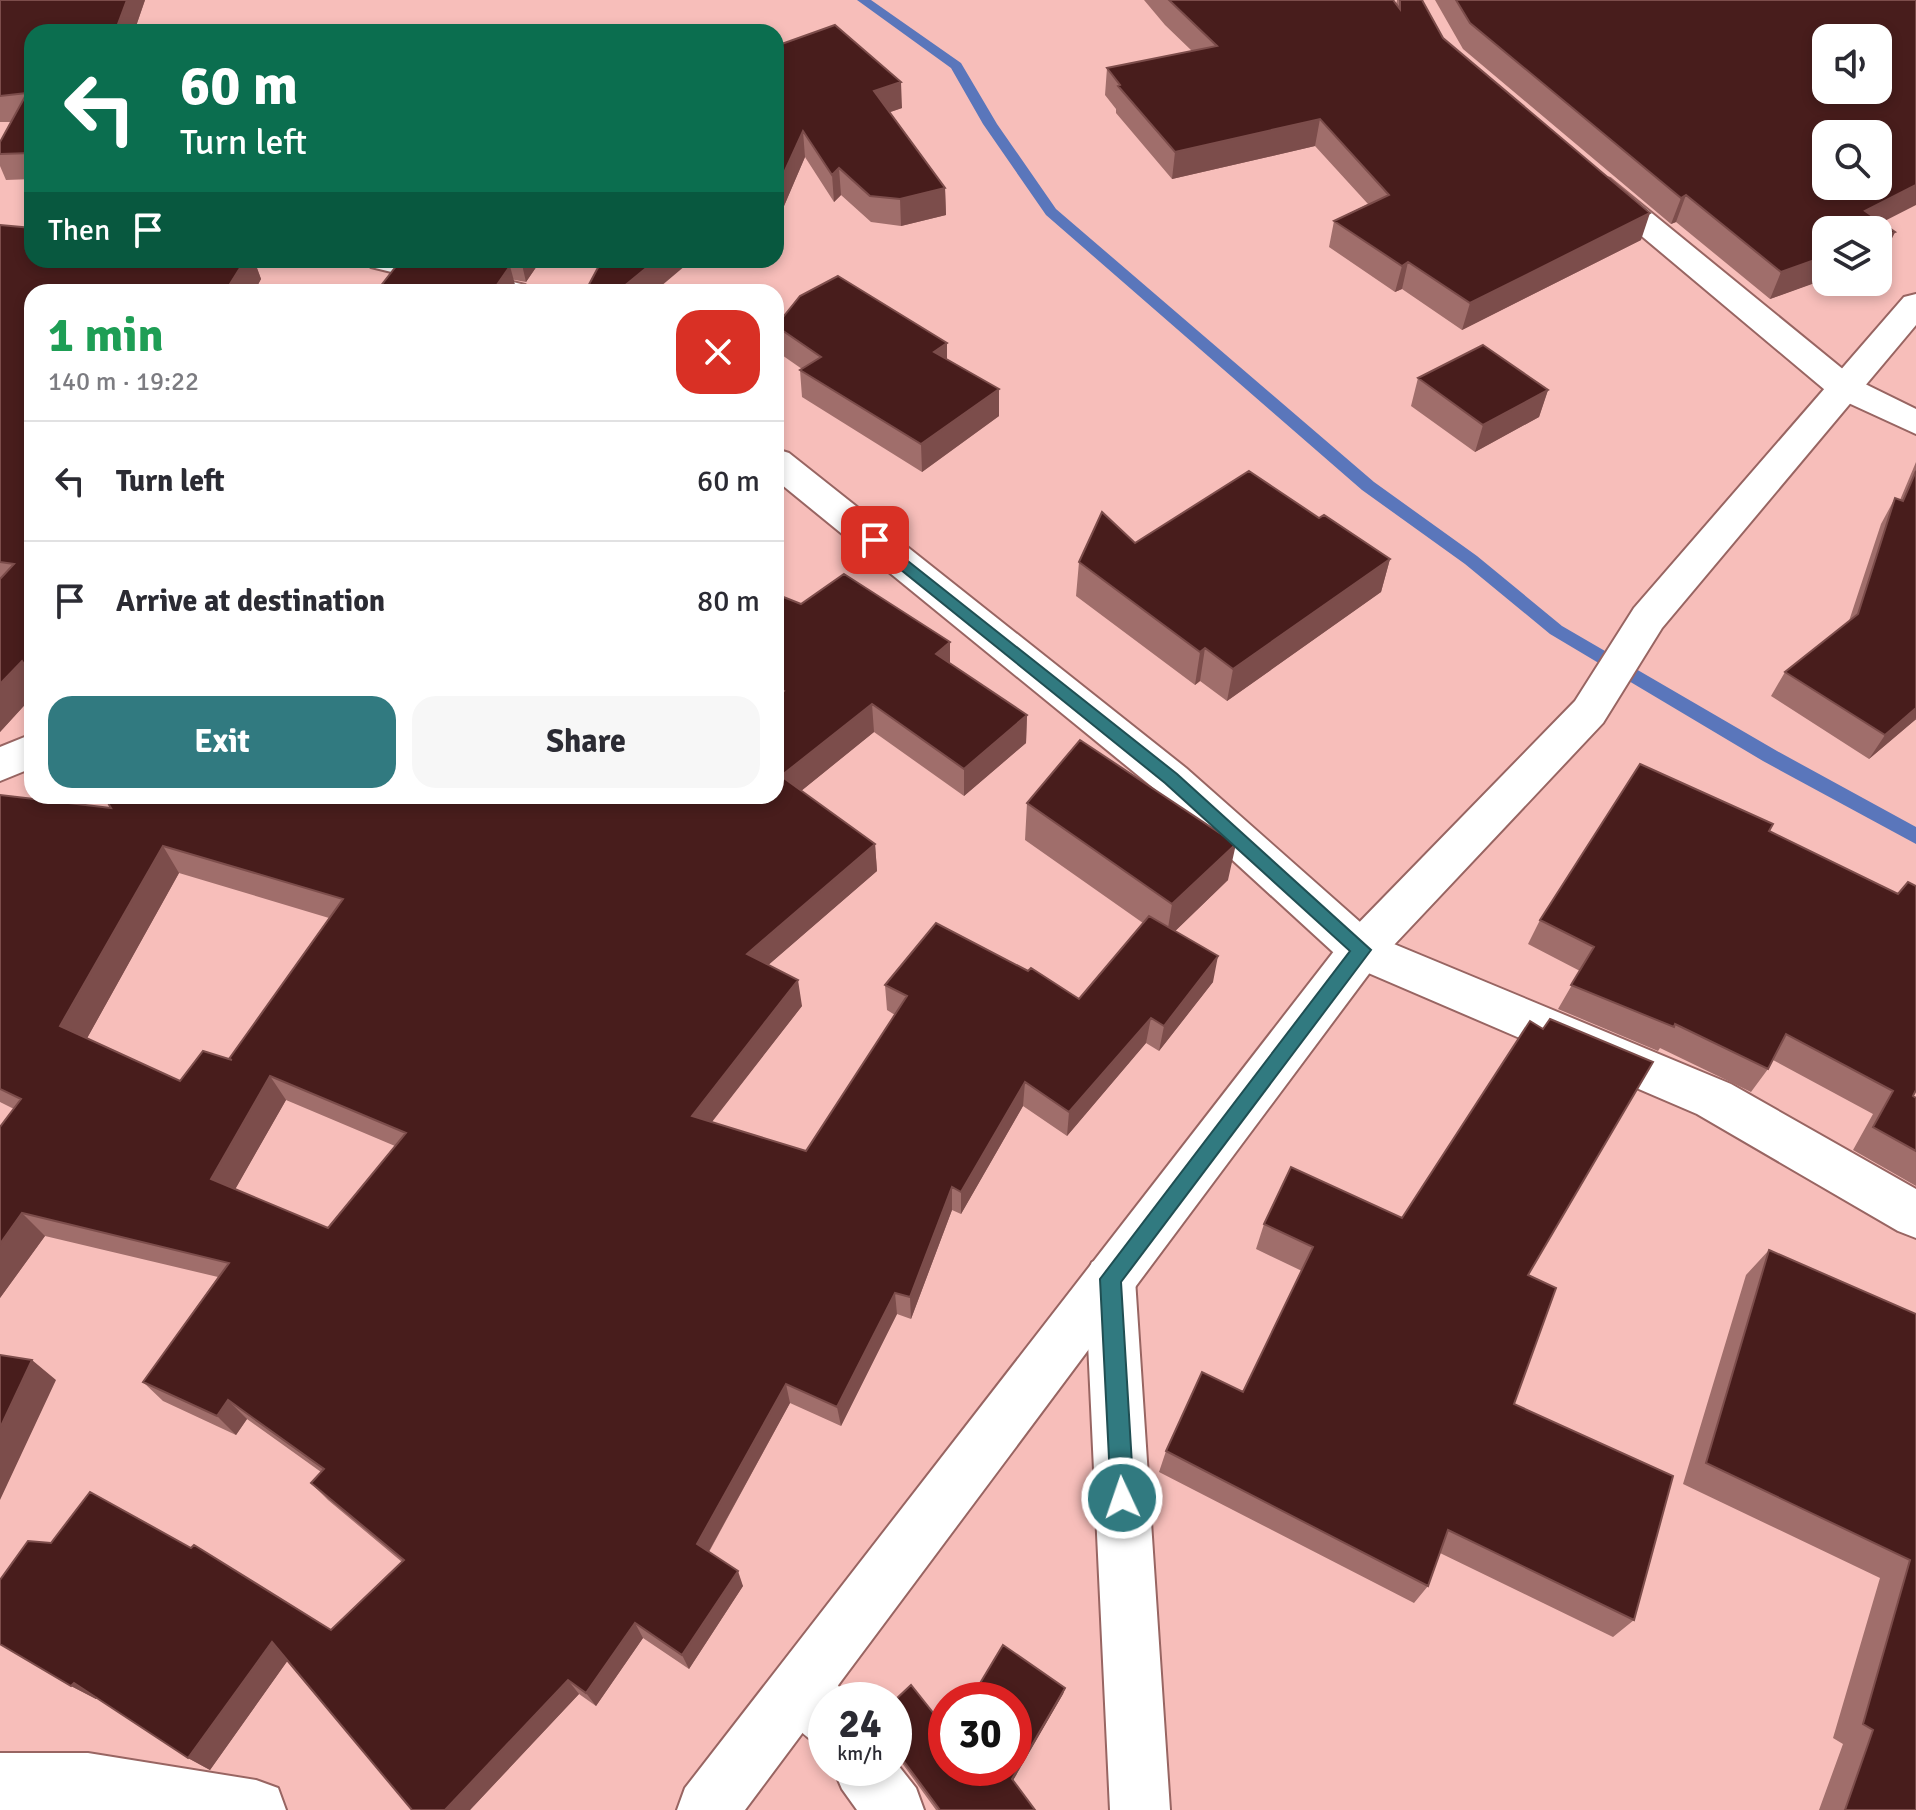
<!DOCTYPE html>
<html lang="en">
<head>
<meta charset="utf-8">
<style>
  :root { --surface:#fff; --page:#f7f7f7; --text:#2b2b33; --muted:#7c7c81; --line:#e1e1e2; --accent:#317a80 }
  body { margin:0; font-family:Signika,sans-serif; background:var(--page); color:var(--text); height:100vh; display:flex; flex-direction:column; font-size:30px; white-space:nowrap }
  * { box-sizing:border-box; margin:0 }
  p { font-size:26px; color:var(--muted) }
  .icon { flex:none; width:44px; height:44px; fill:none; stroke:currentColor; stroke-width:2; stroke-linecap:round; stroke-linejoin:round }
  .map { position:relative; flex:1; overflow:hidden }
  .drawer { position:absolute; left:24px; top:284px; width:760px; height:520px; display:flex; flex-direction:column; background:var(--surface); border-radius:24px; box-shadow:0 4px 12px #0003 }
  .drawer>* { flex:none }
  .guide { position:absolute; left:24px; top:24px; width:760px; height:244px; border-radius:24px; box-shadow:0 4px 12px #0003; background:#0b6e4f; color:#fff; overflow:hidden }
  .controls { position:absolute; left:1812px; top:24px; display:grid; gap:16px }
  .controls a { display:grid; place-items:center; width:80px; height:80px; border-radius:16px; background:var(--surface); box-shadow:0 4px 12px #0003; font-size:40px }
  .speed { position:absolute; left:808px; top:1682px; display:flex; gap:16px; font-size:40px; font-weight:700; text-align:center }
  .speed>* { display:grid; place-content:center; width:104px; height:104px; border-radius:50%; background:var(--surface); box-shadow:0 4px 12px #0003; line-height:1 }
  .speed small { font-size:20px; font-weight:400 }
  .speed .limit { border:12px solid #d22; background:#fff; color:#111 }
  .pin { position:absolute; display:grid; place-items:center; width:68px; height:68px; color:#fff; margin:-34px; border-radius:16px; box-shadow:0 4px 12px #0006 }
  .me { position:absolute; width:88px; margin:-44px; rotate:357deg; stroke-linejoin:round; filter:drop-shadow(0 0 6px #0008) }
  .turn { display:flex; align-items:center; gap:28px; height:168px; padding:0 24px; font-size:36px }
  .turn .icon { width:104px; height:104px; stroke-width:2.5 }
  .turn b { display:block; font-size:56px; line-height:68px }
  .then { display:flex; align-items:center; height:76px; padding:0 24px; background:#0003; gap:16px; font-size:30px }
  .round { display:grid; place-items:center; flex:none; width:84px; height:84px; border-radius:24px; background:var(--page) }
  .summary { display:flex; align-items:center; justify-content:space-between; height:136px; padding:0 24px }
  h1 { font-size:48px; font-weight:800; line-height:60px; color:#1e9e55 }
  .cta { display:flex; gap:16px; margin-top:auto; padding:16px 24px }
  .cta a { flex:1; height:92px; border-radius:24px; background:var(--accent); color:#fff; font-size:32px; font-weight:800; line-height:92px; text-align:center }
  .cta a+a { background:var(--page); color:var(--text) }
  ul { padding:0; list-style:none }
  li { display:flex; align-items:center; gap:24px; height:120px; padding:0 24px; border-top:2px solid var(--line) }
  li div { flex:1 }
  li b { display:block; font-size:30px }
  li em { font-style:normal }
  .map>svg:first-child { display:block }
  .lines { fill:none; stroke-linecap:round; stroke-linejoin:round }
  .stream { fill:#5a76bb; fill-rule:evenodd }
  .minor-casing { stroke:#986562; stroke-width:4 }
  .secondary-casing { stroke:#986562; stroke-width:4 }
  .minor { fill:#fff; fill-rule:evenodd }
  .secondary { fill:#fff; fill-rule:evenodd }
  .wall { fill:#a06e6b; fill-rule:evenodd }
  .shaded-wall { fill:#7c4d4b }
  .building { fill:#481d1c; stroke:#7c4d4b; stroke-width:2; fill-rule:evenodd }
  .route { fill:#317a80; stroke:#204f53; stroke-width:2 }
</style>
</head>
<body>
<div class="map">
<svg width="1916" height="1810" viewBox="0 0 1916 1810">
  <rect width="100%" height="100%" fill="#f7beba"/>
  <g class="lines">
    <!-- stream -->
    <path class="stream" d="M 857,0 L 871,0 L 961,63 L 997,124 L 1056,209 L 1374,482 L 1477,556 L 1562,626 L 1777,751 L 1916,827 L 1916,844 L 1763,761 L 1550,634 L 1465,564 L 1362,490 L 1046,215 L 983,124 L 951,68 Z"/>
    <!-- minor casing -->
    <g class="minor-casing">
      <path id="minor" d="M 1599,176 L 1610,179 L 1855,379 L 1916,409 L 1916,434 L 1831,395 L 1588,191 L 1584,185 L 1588,179 Z
        M 366,260 L 422,260 L 525,285 L 529,292 L 473,292 L 371,267 Z
        M 776,449 L 789,453 L 1186,768 L 1377,937 L 1731,1084 L 1916,1189 L 1916,1238 L 1898,1231 L 1697,1114 L 1345,963 L 1156,790 L 776,480 Z
        M 32,734 L 32,768 L 0,781 L 0,747 Z
        M 1110,1255 L 1128,1262 L 1135,1279 L 1170,1810 L 1110,1810 L 1085,1279 L 1092,1262 Z
        M 803,1657 L 824,1665 L 848,1700 L 826,1700 L 826,1748 C 798,1736 785,1714 774,1686 L 782,1665 Z
        M 0,1753 L 88,1753 L 256,1780 L 278,1788 L 286,1810 L 0,1810 Z
        M 894,1760 L 916,1788 L 924,1810 L 857,1810 L 842,1789 L 833,1768 L 894,1768 Z"/>
    </g>
    <!-- secondary casing -->
    <g class="secondary-casing">
      <path id="secondary" d="M 1916,294 L 1916,325 L 1662,628 L 1603,723 L 1377,963 L 745,1810 L 677,1810 L 685,1788 L 1345,937 L 1575,701 L 1634,608 L 1904,297 Z"/>
    </g>
    <!-- minor -->
    <use href="#minor" class="minor"/>
    <!-- secondary -->
    <use href="#secondary" class="secondary"/>
  </g>
  <!-- wall -->
  <path class="wall" d="M 0,0 L 145,0 L 134,32 L 32,32 L 32,179 L 6,180 L 0,166 L 0,142 L 11,122 L 0,122 Z
    M 1144,0 L 1393,0 L 1396,5 L 1397,0 L 1422,0 L 1443,38 L 1641,240 L 1462,330 L 1402,289 L 1395,292 L 1329,247 L 1334,221 L 1368,204 L 1315,146 L 1172,179 L 1116,113 L 1116,109 L 1105,95 L 1107,68 L 1192,51 L 1165,25 Z
    M 1435,0 L 1916,0 L 1882,222 L 1895,232 L 1882,258 L 1770,299 L 1676,222 L 1671,224 L 1463,49 Z
    M 776,46 L 902,108 L 890,112 L 945,188 L 946,215 L 901,226 L 871,222 L 841,195 L 834,202 L 805,157 L 781,213 L 776,213 Z
    M 0,225 L 32,260 L 254,260 L 261,279 L 254,292 L 32,292 L 32,697 L 0,732 Z
    M 401,260 L 541,260 L 526,282 Z
    M 776,326 L 947,359 L 999,389 L 999,416 L 922,472 L 802,397 L 800,370 L 802,369 L 779,353 Z
    M 1418,378 L 1548,390 L 1539,417 L 1475,452 L 1411,406 Z
    M 1916,462 L 1916,720 L 1915,720 L 1869,759 L 1771,696 L 1785,672 L 1849,621 L 1881,524 L 1895,498 L 1900,500 Z
    M 1319,518 L 1390,559 L 1381,592 L 1227,701 L 1200,681 L 1195,685 L 1076,596 L 1079,562 L 1135,543 Z
    M 776,594 L 801,604 L 950,642 L 950,663 L 1027,715 L 1026,743 L 964,796 L 874,732 L 801,791 L 875,844 L 877,871 L 768,965 L 802,1006 L 711,1122 L 806,1151 L 895,1015 L 887,1010 L 885,985 L 1079,999 L 1143,923 L 1025,840 L 1027,803 L 1228,880 L 1175,931 L 1213,982 L 1159,1051 L 1146,1043 L 1067,1136 L 1023,1106 L 961,1214 L 952,1210 L 911,1319 L 897,1314 L 841,1426 L 790,1403 L 709,1552 L 743,1586 L 689,1669 L 643,1638 L 596,1706 L 579,1694 L 470,1810 L 412,1810 L 287,1661 L 210,1770 L 188,1758 L 97,1698 L 96,1699 L 71,1686 L 331,1630 L 402,1562 L 328,1500 L 311,1483 L 321,1472 L 247,1419 L 236,1435 L 163,1401 L 143,1382 L 218,1277 L 45,1236 L 0,1298 L 14,1109 L 0,1102 L 0,795 L 111,808 L 776,796 ZM 179,873 L 329,918 L 229,1059 L 180,1081 L 87,1038 ZM 286,1100 L 395,1146 L 328,1228 L 235,1189 Z
    M 1769,831 L 1913,1096 L 1916,1098 L 1916,1186 L 1853,1150 L 1873,1114 L 1773,1060 L 1768,1069 L 1751,1092 L 1660,1048 L 1658,1051 L 1558,1009 L 1580,971 L 1528,944 L 1540,920 Z
    M 1264,1224 L 1528,1275 L 1514,1404 L 1634,1620 L 1613,1637 L 1440,1553 L 1428,1586 L 1414,1603 L 1159,1472 L 1166,1451 L 1243,1392 L 1302,1271 L 1256,1249 Z
    M 1769,1250 L 1916,1314 L 1916,1810 L 1819,1810 L 1843,1744 L 1833,1738 L 1880,1578 L 1683,1484 L 1746,1275 Z
    M 1065,1688 L 1063,1694 L 1013,1780 L 1035,1810 L 936,1810 L 894,1752 L 894,1701 L 946,1768 Z"/>
  <!-- shaded-wall -->
  <path class="shaded-wall" d="M 127,0 L 145,0 L 134,32 L 115,32 Z
    M 901,82 L 902,108 L 876,117 L 874,91 Z
    M 1320,119 L 1315,146 L 1172,179 L 1175,152 Z
    M 803,131 L 805,157 L 781,213 L 778,186 Z
    M 839,168 L 841,195 L 834,202 L 832,175 Z
    M 1916,185 L 1916,205 L 1867,230 L 1865,211 Z
    M 945,188 L 946,215 L 901,226 L 900,199 Z
    M 1686,195 L 1676,222 L 1671,224 L 1681,198 Z
    M 1650,213 L 1641,240 L 1462,330 L 1470,303 Z
    M 1895,232 L 1882,258 L 1878,260 L 1878,238 Z
    M 1826,256 L 1826,279 L 1770,299 L 1781,272 Z
    M 245,260 L 254,260 L 261,279 L 254,292 L 225,292 Z
    M 521,260 L 541,260 L 526,282 Z
    M 656,260 L 692,260 L 654,292 L 617,292 Z
    M 1408,262 L 1402,289 L 1395,292 L 1402,266 Z
    M 510,266 L 517,292 L 492,292 Z
    M 947,343 L 947,371 L 934,352 Z
    M 999,389 L 999,416 L 922,472 L 921,444 Z
    M 1548,390 L 1539,417 L 1475,452 L 1483,425 Z
    M 1390,559 L 1381,592 L 1227,701 L 1233,669 Z
    M 950,642 L 950,671 L 936,654 Z
    M 1205,648 L 1200,681 L 1195,685 L 1200,652 Z
    M 22,661 L 32,677 L 32,697 L 0,732 L 0,684 Z
    M 872,704 L 874,732 L 785,804 L 781,776 Z
    M 1916,708 L 1916,718 L 1915,720 L 1869,759 L 1885,735 Z
    M 1027,715 L 1026,743 L 964,796 L 964,769 Z
    M 875,844 L 877,871 L 751,980 L 747,954 Z
    M 1236,844 L 1228,880 L 1166,940 L 1172,904 Z
    M 163,846 L 179,873 L 80,1051 L 60,1026 Z
    M 1218,956 L 1213,982 L 1159,1051 L 1164,1026 Z
    M 798,980 L 802,1006 L 698,1140 L 692,1116 Z
    M 1151,1018 L 1146,1043 L 1067,1136 L 1069,1112 Z
    M 270,1076 L 286,1100 L 228,1202 L 211,1179 Z
    M 1025,1082 L 1023,1106 L 961,1214 L 961,1192 Z
    M 952,1187 L 952,1210 L 911,1319 L 910,1297 Z
    M 22,1213 L 45,1236 L 0,1298 L 0,1244 Z
    M 895,1293 L 897,1314 L 841,1426 L 837,1407 Z
    M 32,1360 L 56,1380 L 0,1500 L 0,1428 Z
    M 786,1384 L 790,1403 L 704,1560 L 697,1544 Z
    M 228,1400 L 247,1419 L 236,1435 L 217,1416 Z
    M 738,1571 L 743,1586 L 689,1669 L 682,1655 Z
    M 635,1623 L 643,1638 L 596,1706 L 586,1693 Z
    M 272,1642 L 291,1656 L 210,1770 L 188,1758 Z
    M 568,1680 L 579,1694 L 470,1810 L 445,1810 Z
    M 74,1683 L 98,1696 L 96,1699 L 71,1686 Z
    M 1065,1688 L 1063,1694 L 1011,1784 L 1012,1779 Z"/>
  <!-- building -->
  <path class="building" d="M 0,0 L 127,0 L 115,32 L 32,32 L 32,153 L 0,154 L 0,142 L 27,93 L 0,96 Z
    M 1169,0 L 1393,0 L 1400,9 L 1400,0 L 1422,0 L 1443,38 L 1650,213 L 1470,303 L 1408,262 L 1402,266 L 1334,221 L 1389,195 L 1320,119 L 1175,152 L 1118,86 L 1120,85 L 1107,68 L 1217,46 Z
    M 1456,0 L 1916,0 L 1916,185 L 1865,211 L 1895,232 L 1878,238 L 1878,230 L 1826,230 L 1826,256 L 1781,272 L 1686,195 L 1681,198 L 1470,23 ZM 1826,38 L 1878,38 L 1878,90 L 1826,90 ZM 1826,134 L 1878,134 L 1878,186 L 1826,186 Z
    M 835,25 L 901,82 L 874,91 L 945,188 L 900,199 L 870,196 L 839,168 L 832,175 L 803,131 L 778,186 L 776,186 L 776,46 Z
    M 0,225 L 32,228 L 32,260 L 245,260 L 225,292 L 32,292 L 32,677 L 22,661 L 0,684 L 0,579 L 14,564 L 0,562 Z
    M 401,260 L 441,260 L 465,266 L 510,266 L 492,292 L 376,292 Z
    M 602,260 L 656,260 L 617,292 L 585,292 Z
    M 838,276 L 947,343 L 934,352 L 999,389 L 921,444 L 800,370 L 821,357 L 776,326 L 800,296 Z
    M 1483,345 L 1548,390 L 1483,425 L 1418,378 Z
    M 1249,471 L 1319,518 L 1324,515 L 1390,559 L 1233,669 L 1205,648 L 1200,652 L 1079,562 L 1102,512 L 1135,543 Z
    M 1916,471 L 1916,708 L 1885,735 L 1785,672 L 1858,614 L 1895,498 L 1903,501 Z
    M 844,574 L 950,642 L 936,654 L 1027,715 L 964,769 L 872,704 L 781,776 L 875,844 L 747,954 L 798,980 L 692,1116 L 806,1151 L 907,996 L 885,985 L 936,923 L 1028,971 L 1031,968 L 1079,999 L 1149,916 L 1218,956 L 1164,1026 L 1151,1018 L 1069,1112 L 1025,1082 L 961,1192 L 952,1187 L 910,1297 L 895,1293 L 837,1407 L 786,1384 L 697,1544 L 738,1571 L 682,1655 L 635,1623 L 586,1693 L 568,1680 L 445,1810 L 412,1810 L 272,1642 L 188,1758 L 74,1683 L 71,1686 L 0,1644 L 0,1580 L 28,1541 L 51,1543 L 90,1492 L 191,1548 L 194,1545 L 331,1630 L 404,1560 L 311,1483 L 324,1469 L 228,1400 L 217,1416 L 143,1382 L 229,1263 L 22,1213 L 0,1244 L 0,1127 L 21,1099 L 0,1089 L 0,795 L 111,808 L 104,796 L 776,796 L 776,699 L 784,691 L 776,686 L 776,594 L 801,604 ZM 163,846 L 343,899 L 229,1059 L 232,1060 L 203,1051 L 180,1081 L 60,1026 ZM 270,1076 L 406,1133 L 328,1228 L 211,1179 Z
    M 1080,740 L 1236,844 L 1172,904 L 1027,803 Z
    M 1640,764 L 1773,824 L 1769,831 L 1898,894 L 1908,882 L 1916,886 L 1916,1090 L 1913,1096 L 1916,1098 L 1916,1151 L 1873,1127 L 1893,1091 L 1786,1034 L 1768,1069 L 1675,1024 L 1674,1027 L 1571,985 L 1594,947 L 1540,920 Z
    M 1550,1019 L 1653,1062 L 1528,1275 L 1556,1288 L 1514,1404 L 1673,1476 L 1634,1620 L 1448,1530 L 1428,1586 L 1166,1451 L 1202,1372 L 1243,1392 L 1313,1247 L 1264,1224 L 1291,1167 L 1402,1218 L 1530,1021 L 1543,1029 Z
    M 1769,1250 L 1916,1314 L 1916,1810 L 1845,1810 L 1873,1730 L 1863,1724 L 1910,1560 L 1706,1463 Z
    M 0,1355 L 32,1360 L 0,1428 Z
    M 1003,1645 L 1065,1688 L 1012,1779 L 1035,1810 L 940,1810 L 894,1748 L 894,1701 L 911,1685 L 946,1729 L 946,1768 L 1014,1768 L 1014,1700 L 970,1700 Z"/>
  <!-- route -->
  <path class="route" d="M 875,535 L 1177,774 L 1371,950 L 1121,1282 L 1134,1498 L 1130,1506 L 1122,1509 L 1114,1506 L 1111,1498 L 1100,1279 L 1350,951 L 1165,783 L 869,544 L 867,540 Z"/>
</svg>
<div class="controls">
<a><svg class="icon" aria-label="sound" viewBox="0 0 24 24"><path d="M4 9h4l5-4v14l-5-4H4zM17 9q2 3 0 6"/></svg></a>
<a><svg class="icon" aria-label="search" viewBox="0 0 24 24"><circle cx="10" cy="10" r="6"/><path d="M15 15l6 6"/></svg></a>
<a><svg class="icon" aria-label="layers" viewBox="0 0 24 24"><path d="M12 4l9 5-9 5-9-5zM3 14l9 5 9-5"/></svg></a>
</div>
<div class="speed"><div>24<small>km/h</small></div><div class="limit">30</div></div>
<div class="pin" style="left:875px;top:540px;background:#d93025"><svg class="icon" aria-label="arrive" viewBox="0 0 24 24"><path d="M6 21V4h12l-3 4 3 4H6"/></svg></div>
<svg class="me" style="left:1122px;top:1498px" viewBox="-20 -20 40 40"><circle r="17" fill="#317a80" stroke="#fff" stroke-width="3"/><path d="M0-11L8 9 0 5-8 9z" fill="#fff"/></svg>
<div class="guide">
<div class="turn"><svg class="icon" aria-label="left" viewBox="0 0 24 24"><path d="M17 20v-9H6M10 6l-5 5 5 5"/></svg><div><b>60 m</b>Turn left</div></div>
<div class="then">Then<svg class="icon" aria-label="arrive" viewBox="0 0 24 24"><path d="M6 21V4h12l-3 4 3 4H6"/></svg></div>
</div>
<section class="drawer">
<div class="summary"><div><h1>1 min</h1><p>140 m · 19:22</p></div><a class="round" style="background:#d93025;color:#fff"><svg class="icon" aria-label="close" viewBox="0 0 24 24"><path d="M6 6l12 12M18 6L6 18"/></svg></a></div>
<ul>
<li><svg class="icon" aria-label="left" viewBox="0 0 24 24"><path d="M17 20v-9H6M10 6l-5 5 5 5"/></svg><div><b>Turn left</b></div><em>60 m</em></li>
<li><svg class="icon" aria-label="arrive" viewBox="0 0 24 24"><path d="M6 21V4h12l-3 4 3 4H6"/></svg><div><b>Arrive at destination</b></div><em>80 m</em></li>
</ul>
<div class="cta"><a>Exit</a><a>Share</a></div>
</section>
</div>
</body>
</html>
